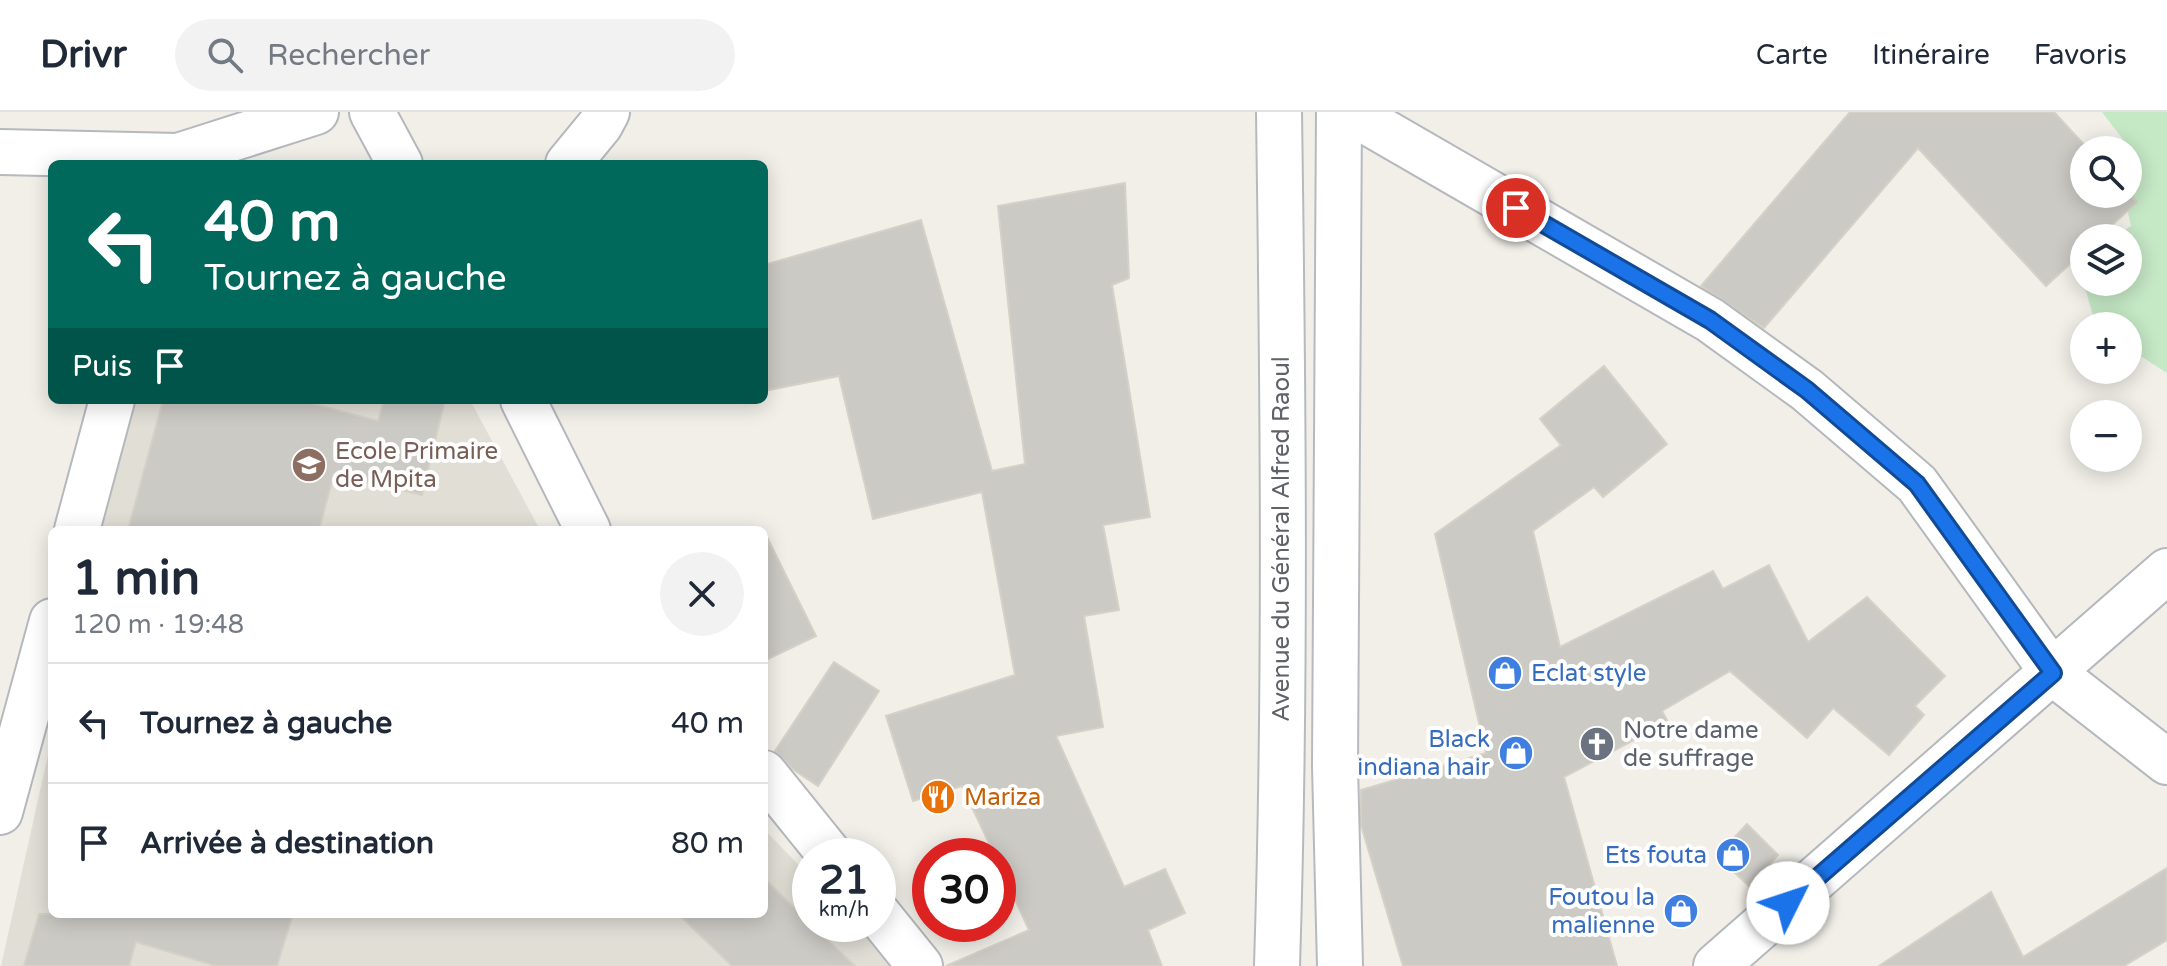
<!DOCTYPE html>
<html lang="fr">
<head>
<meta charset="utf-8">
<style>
  :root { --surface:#fff; --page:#f2f2f3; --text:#1f2937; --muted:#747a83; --line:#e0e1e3 }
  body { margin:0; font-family:"Varela Round",sans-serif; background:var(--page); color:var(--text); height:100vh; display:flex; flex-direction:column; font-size:30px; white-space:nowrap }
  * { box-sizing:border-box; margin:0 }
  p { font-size:26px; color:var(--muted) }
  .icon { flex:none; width:44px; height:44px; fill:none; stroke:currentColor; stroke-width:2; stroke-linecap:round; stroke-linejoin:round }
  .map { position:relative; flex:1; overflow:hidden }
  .details { position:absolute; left:48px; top:414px; width:720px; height:392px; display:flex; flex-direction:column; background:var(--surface); border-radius:12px; box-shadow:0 4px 20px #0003 }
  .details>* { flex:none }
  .top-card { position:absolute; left:48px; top:48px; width:720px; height:244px; border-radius:12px; box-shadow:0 4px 20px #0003; background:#00695c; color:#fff; overflow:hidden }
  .controls { position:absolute; left:2070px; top:24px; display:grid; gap:16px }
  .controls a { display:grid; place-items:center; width:72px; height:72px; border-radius:50%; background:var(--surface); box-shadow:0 4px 20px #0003; font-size:40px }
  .speed { position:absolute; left:792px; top:726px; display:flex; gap:16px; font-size:40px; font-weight:700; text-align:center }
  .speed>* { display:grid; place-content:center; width:104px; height:104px; border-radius:50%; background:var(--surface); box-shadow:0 4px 20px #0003; line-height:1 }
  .speed small { font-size:20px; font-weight:400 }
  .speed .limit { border:12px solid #d22; background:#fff; color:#111 }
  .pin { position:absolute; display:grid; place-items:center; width:68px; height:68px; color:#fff; margin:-34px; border:4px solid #fff; border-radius:50%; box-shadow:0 2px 8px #0007 }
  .me { position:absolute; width:88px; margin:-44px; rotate:49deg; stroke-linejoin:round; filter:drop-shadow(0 0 6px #0008) }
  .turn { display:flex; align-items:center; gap:28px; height:168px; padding:0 24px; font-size:36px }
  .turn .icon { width:104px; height:104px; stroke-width:2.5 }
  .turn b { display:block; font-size:56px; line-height:68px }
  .then { display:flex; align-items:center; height:76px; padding:0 24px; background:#0003; gap:16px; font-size:30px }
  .round { display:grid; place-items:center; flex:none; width:84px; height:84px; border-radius:42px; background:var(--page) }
  .headline { display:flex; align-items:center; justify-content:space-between; height:136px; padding:0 24px }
  h1 { font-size:48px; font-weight:800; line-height:60px }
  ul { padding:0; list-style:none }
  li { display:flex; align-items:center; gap:24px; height:120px; padding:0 24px; border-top:2px solid var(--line) }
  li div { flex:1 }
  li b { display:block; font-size:30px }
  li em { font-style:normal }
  header { display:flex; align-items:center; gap:48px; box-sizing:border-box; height:112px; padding:0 40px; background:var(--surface); border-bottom:2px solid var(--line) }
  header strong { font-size:38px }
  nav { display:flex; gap:44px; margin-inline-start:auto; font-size:28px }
  .search { width:560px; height:72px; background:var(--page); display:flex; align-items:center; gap:20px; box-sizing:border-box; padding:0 28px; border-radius:44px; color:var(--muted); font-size:30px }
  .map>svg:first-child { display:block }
  .education { fill:#e1ded6 }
  .green { fill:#c5e8c5 }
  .building { fill:#cccac5; stroke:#d6d1c6; stroke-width:2 }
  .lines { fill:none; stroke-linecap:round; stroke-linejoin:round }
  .street-casing { stroke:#b5b8bc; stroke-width:48 }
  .secondary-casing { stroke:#b6babf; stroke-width:48 }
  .street { stroke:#fff; stroke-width:44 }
  .secondary { stroke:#fff; stroke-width:44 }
  .route-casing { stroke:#114b97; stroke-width:20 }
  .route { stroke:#1a73e8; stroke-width:14 }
  .labels { text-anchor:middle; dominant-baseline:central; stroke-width:8; stroke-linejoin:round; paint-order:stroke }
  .education-label { font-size:24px; fill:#785e54; stroke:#fff; text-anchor:start }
  .street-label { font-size:24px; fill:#5f6368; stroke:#fff }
  .shop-label { font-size:24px; fill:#366cbe; stroke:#fff; text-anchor:end }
  .worship-label { font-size:24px; fill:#5b616d; stroke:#fff; text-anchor:start }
  .food-label { font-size:24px; fill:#c56008; stroke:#fff; text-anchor:start }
</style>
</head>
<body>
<header>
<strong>Drivr</strong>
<div class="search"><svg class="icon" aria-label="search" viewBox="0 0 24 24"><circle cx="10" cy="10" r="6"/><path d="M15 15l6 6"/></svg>Rechercher</div>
<nav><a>Carte</a><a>Itinéraire</a><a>Favoris</a></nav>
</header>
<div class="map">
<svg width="2167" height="854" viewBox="0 0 2167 854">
  <rect width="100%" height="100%" fill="#f1efe8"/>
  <!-- education -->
  <path class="education" d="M 127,288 L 470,288 L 540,418 L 98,418 Z
    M 52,625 L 52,802 L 764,802 L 764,717 L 810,765 L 810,812 L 855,812 L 895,854 L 1,854 Z"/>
  <!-- green -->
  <path class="green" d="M 2102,0 L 2167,0 L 2167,261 L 2128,236 L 2128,214 L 2096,214 L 2077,148 L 2084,144 L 2084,170 L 2128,170 L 2128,126 L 2112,126 L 2131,114 L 2124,82 L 2128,82 C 2128,68 2133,57 2134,42 Z"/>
  <!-- building -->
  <path class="building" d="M 1850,0 L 2054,0 L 2089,38 L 2084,38 L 2084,82 L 2128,82 L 2128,80 L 2137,90 L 2098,126 L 2084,126 L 2084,139 L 2046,174 L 1918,36 L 1764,216 L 1701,174 Z
    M 1125,71 L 1129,166 L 1112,173 L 1150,405 L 1103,413 L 1119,498 L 1084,504 L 1103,615 L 1056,624 L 1124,775 L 1165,757 L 1185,801 L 1148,818 L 1162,854 L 946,854 L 1029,818 L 998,751 L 998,744 L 995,744 L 962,674 L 913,689 L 886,604 L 1015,563 L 982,380 L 873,407 L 839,264 L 764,279 L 764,153 L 921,108 L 992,359 L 1025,352 L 998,94 Z
    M 1604,254 L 1667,332 L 1603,385 L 1594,375 L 1533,419 L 1560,535 L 1713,459 L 1723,477 L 1769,453 L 1808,530 L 1867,485 L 1945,564 L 1915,594 L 1924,603 L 1889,643 L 1833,596 L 1807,626 L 1730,559 L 1662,599 L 1668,610 L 1564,665 L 1617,854 L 1403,854 L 1361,713 L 1361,678 L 1486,641 L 1435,422 L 1561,333 L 1540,307 Z
    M 163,288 L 299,288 L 378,309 L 384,288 L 445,288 L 422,383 L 334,362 L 319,418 L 128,418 Z
    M 764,419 L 816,524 L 764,549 Z
    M 834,550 L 879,579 L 818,674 L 794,658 L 775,639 Z
    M 1747,712 L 1778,743 L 1749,774 L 1717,744 Z
    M 2167,756 L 2167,828 L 2124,854 L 1879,854 L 1991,780 L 2023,845 Z
    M 764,766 L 810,812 L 855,854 L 732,854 L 678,802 L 764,802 Z
    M 39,802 L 293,802 L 277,854 L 216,854 L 136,830 L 129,854 L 24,854 Z"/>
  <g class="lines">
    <!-- street casing -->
    <g class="street-casing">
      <path id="street" d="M 372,0 L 400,52
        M 1350,0 L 1710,208 L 1807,278 L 1917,372 L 2053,561 L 2167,650
        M 0,40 L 178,44 L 316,0
        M 568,52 L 600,13 L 607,0
        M 523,288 L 588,418
        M 77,418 L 112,288
        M 764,661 L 831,744
        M 0,700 L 52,509
        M 878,802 L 920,854
        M 1716,854 L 2167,459"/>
    </g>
    <!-- secondary casing -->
    <g class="secondary-casing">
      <path id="secondary" d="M 1339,0 L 1335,654 L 1340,854
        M 1277,854 C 1286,570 1283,284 1279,0"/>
    </g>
    <!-- street -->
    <use href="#street" class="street"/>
    <!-- secondary -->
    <use href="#secondary" class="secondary"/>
  </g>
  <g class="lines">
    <!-- route casing -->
    <g class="route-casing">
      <path id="route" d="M 1516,96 L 1710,208 L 1807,278 L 1917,372 L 2053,561 L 1788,791"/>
    </g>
    <!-- route -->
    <use href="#route" class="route"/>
  </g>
  <!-- icons -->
  <defs>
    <g id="school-disc" transform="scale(1.8)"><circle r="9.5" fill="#8d6e63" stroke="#fff"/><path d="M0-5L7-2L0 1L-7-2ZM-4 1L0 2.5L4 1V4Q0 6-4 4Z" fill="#fff"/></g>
    <g id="shop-disc" transform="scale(1.8)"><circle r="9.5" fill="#3f7fe0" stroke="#fff"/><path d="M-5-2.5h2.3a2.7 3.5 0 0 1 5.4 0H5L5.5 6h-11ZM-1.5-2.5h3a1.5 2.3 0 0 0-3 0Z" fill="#fff"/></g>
    <g id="church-disc" transform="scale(1.8)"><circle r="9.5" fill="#6b7280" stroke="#fff"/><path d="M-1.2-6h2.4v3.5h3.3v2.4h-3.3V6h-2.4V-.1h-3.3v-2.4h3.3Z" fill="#fff"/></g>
    <g id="restaurant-disc" transform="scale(1.8)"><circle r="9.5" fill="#e8710a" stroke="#fff"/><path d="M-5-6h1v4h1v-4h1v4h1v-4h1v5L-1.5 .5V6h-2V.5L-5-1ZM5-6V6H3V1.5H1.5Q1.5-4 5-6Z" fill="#fff"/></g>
  </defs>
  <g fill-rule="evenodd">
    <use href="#school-disc" x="309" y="353"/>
    <use href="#shop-disc" x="1505" y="561"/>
    <use href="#church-disc" x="1597" y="632"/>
    <use href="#shop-disc" x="1516" y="641"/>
    <use href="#restaurant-disc" x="938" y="685"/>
    <use href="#shop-disc" x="1733" y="743"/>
    <use href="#shop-disc" x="1681" y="799"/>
  </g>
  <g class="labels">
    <!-- education labels -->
    <g class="education-label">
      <text x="335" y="339">Ecole Primaire<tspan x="335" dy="28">de Mpita</tspan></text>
    </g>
    <!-- street labels -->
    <g class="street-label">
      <text transform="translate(1281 427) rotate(-90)">Avenue du Général Alfred Raoul</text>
    </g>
    <!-- shop labels -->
    <g class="shop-label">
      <text x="1531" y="561" text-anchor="start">Eclat style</text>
      <text x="1490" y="627">Black<tspan x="1490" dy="28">indiana hair</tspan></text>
      <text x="1707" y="743">Ets fouta</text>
      <text x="1655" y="785">Foutou la<tspan x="1655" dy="28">malienne</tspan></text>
    </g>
    <!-- worship labels -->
    <g class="worship-label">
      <text x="1623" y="618">Notre dame<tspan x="1623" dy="28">de suffrage</tspan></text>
    </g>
    <!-- food labels -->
    <g class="food-label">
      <text x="964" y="685">Mariza</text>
    </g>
  </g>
</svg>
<div class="controls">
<a><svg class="icon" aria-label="search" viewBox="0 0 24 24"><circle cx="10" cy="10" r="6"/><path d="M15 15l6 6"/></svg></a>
<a><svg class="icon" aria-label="layers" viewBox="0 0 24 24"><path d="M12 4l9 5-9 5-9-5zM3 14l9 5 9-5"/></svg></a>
<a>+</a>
<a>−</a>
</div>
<div class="speed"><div>21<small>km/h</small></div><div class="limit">30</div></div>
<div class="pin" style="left:1516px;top:96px;background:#d93025"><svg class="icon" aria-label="arrive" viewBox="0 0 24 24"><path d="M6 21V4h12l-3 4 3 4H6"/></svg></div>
<svg class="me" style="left:1788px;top:791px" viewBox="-20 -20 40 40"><circle r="19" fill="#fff"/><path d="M0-13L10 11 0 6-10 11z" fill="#1a73e8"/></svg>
<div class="top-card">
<div class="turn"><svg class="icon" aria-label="left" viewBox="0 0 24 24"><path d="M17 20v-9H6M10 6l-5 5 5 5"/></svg><div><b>40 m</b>Tournez à gauche</div></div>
<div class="then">Puis<svg class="icon" aria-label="arrive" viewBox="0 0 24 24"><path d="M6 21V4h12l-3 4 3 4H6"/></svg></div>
</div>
<section class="details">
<div class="headline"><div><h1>1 min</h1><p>120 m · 19:48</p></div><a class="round"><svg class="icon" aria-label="close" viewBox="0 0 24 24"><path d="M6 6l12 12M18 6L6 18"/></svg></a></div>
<ul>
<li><svg class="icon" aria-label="left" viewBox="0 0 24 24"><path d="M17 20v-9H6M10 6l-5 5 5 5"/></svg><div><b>Tournez à gauche</b></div><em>40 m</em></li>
<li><svg class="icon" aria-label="arrive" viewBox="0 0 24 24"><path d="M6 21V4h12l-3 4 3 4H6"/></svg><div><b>Arrivée à destination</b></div><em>80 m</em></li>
</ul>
</section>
</div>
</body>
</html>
